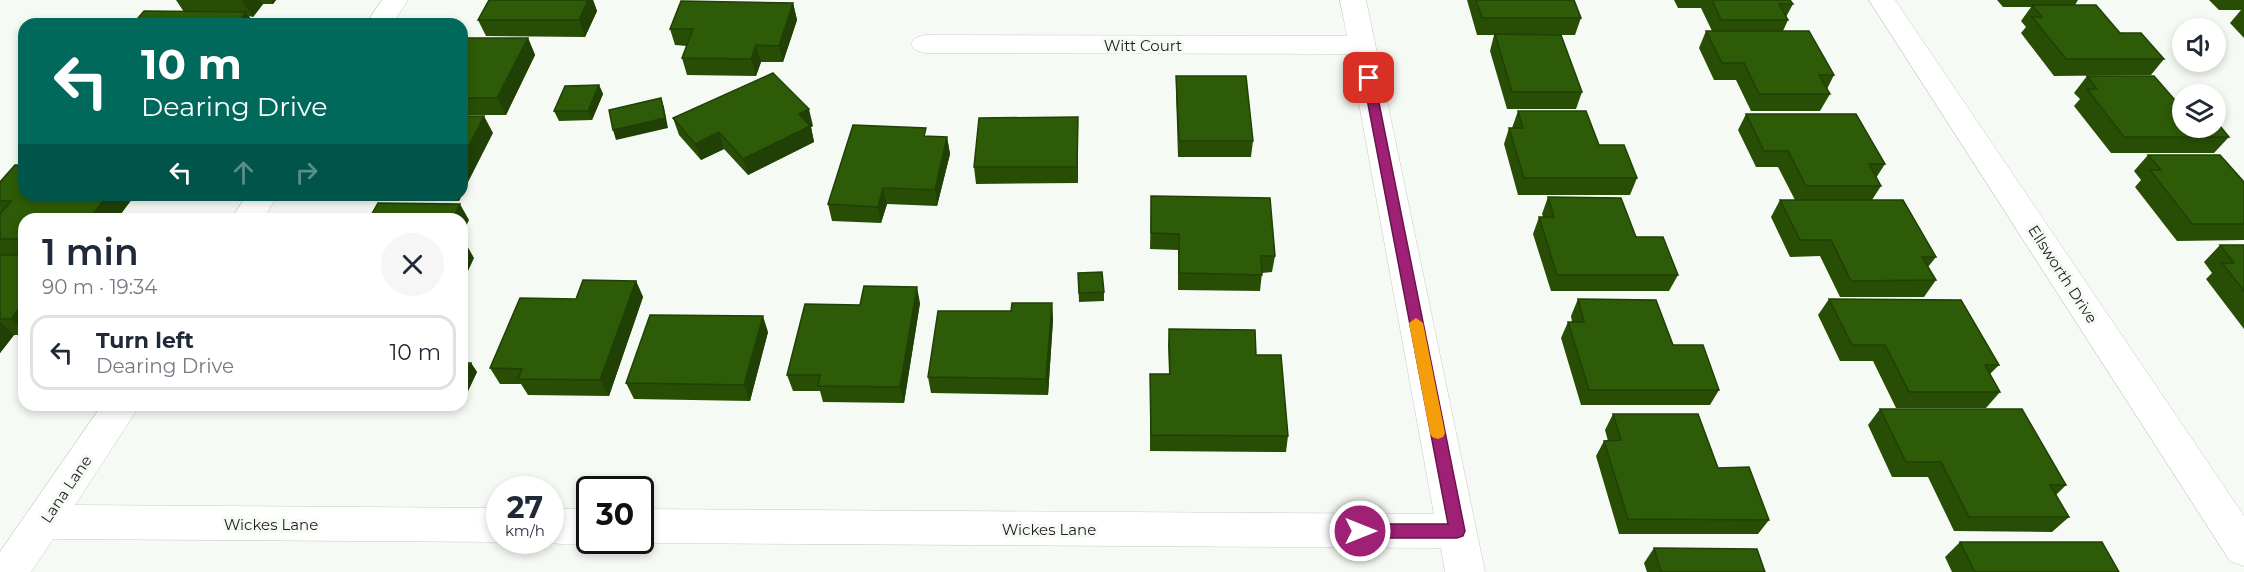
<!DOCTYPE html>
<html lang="en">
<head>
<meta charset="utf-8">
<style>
  :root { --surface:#fff; --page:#f6f6f7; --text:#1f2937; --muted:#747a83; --line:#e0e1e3 }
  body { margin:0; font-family:Montserrat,sans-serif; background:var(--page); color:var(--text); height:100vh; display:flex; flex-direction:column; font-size:22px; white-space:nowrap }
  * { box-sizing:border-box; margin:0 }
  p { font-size:20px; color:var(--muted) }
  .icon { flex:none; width:33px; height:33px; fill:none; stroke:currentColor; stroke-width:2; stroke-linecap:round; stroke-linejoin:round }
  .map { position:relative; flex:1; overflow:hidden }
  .side { position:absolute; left:18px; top:213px; width:450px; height:198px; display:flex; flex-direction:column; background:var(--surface); border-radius:18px; box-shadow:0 3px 9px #0003 }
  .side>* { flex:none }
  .guide { position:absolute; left:18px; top:18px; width:450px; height:183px; border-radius:18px; box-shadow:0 3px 9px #0003; background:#00695c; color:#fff; overflow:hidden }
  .fabs { position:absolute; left:2172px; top:18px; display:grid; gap:12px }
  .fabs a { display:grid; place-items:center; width:54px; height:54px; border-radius:50%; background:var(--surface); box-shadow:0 3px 9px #0003; font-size:30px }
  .speed { position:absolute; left:486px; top:476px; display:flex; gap:12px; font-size:30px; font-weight:700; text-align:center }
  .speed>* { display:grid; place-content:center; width:78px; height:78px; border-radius:50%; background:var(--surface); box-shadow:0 3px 9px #0003; line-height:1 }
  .speed small { font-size:15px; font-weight:400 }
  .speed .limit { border:3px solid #111; border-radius:9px; background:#fff; color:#111 }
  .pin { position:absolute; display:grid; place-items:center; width:51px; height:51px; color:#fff; margin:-26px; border-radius:12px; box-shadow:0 3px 9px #0006 }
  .me { position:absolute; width:66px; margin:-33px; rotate:90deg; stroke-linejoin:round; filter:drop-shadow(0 0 4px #0008) }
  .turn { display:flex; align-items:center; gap:21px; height:126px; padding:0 24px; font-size:27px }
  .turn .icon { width:78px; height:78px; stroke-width:2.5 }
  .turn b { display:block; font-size:42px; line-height:51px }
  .lanes { display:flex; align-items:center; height:57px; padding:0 24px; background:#0003; justify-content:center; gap:30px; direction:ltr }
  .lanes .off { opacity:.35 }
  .round { display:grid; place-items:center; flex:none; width:63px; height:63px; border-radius:32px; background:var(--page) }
  .summary { display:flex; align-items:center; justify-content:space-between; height:102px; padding:0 24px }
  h1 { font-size:36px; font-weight:600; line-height:45px }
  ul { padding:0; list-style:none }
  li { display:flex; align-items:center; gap:18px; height:75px; margin:0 12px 9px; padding:0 12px; border:3px solid var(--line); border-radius:18px }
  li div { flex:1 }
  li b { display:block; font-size:22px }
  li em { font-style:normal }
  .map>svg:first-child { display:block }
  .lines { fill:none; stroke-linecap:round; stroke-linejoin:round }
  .minor-casing { stroke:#c7cbc5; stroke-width:1 }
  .minor { fill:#fff; fill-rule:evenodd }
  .wall { fill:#284e06 }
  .shaded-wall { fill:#204005 }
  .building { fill:#2e5b07; stroke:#204005; stroke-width:1.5 }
  .route { fill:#9f2175; stroke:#67154c; stroke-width:1.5 }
  .slow { fill:#f59e0b }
  .labels { text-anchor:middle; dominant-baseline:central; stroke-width:6; stroke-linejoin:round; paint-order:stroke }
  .street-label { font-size:15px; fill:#1d1e1c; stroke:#f6faf4 }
</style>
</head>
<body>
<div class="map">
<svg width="2244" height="572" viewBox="0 0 2244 572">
  <rect width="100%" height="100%" fill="#f6faf4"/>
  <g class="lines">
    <!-- minor casing -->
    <g class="minor-casing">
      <path id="minor" d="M 382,0 L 408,0 L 392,24 L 366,24 Z
        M 1340,0 L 1366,0 L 1485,572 L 1445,572 L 1441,548 L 640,543 L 632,540 L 640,540 L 640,509 L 1434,514 L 1350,54 L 925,53 L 915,50 L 911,44 L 915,38 L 925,35 L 1347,36 Z
        M 1869,0 L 1895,0 L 2244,516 L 2244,566 L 2230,561 Z
        M 247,195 L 278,195 L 263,219 L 231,219 Z
        M 102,405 L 140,405 L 75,505 L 500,508 L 500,540 L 505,540 L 500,542 L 53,539 L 31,572 L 0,572 L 0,552 Z
        M 550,509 L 590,509 L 590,540 L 598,540 C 583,546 557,546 542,540 L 550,540 Z"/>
    </g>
    <!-- minor -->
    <use href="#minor" class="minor"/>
  </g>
  <!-- wall -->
  <path class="wall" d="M 176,0 L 276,0 L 273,4 L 263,4 L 253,17 L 249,16 L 254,24 L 184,12 Z
    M 489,0 L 593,0 L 597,11 L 585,37 L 486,36 L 478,20 Z
    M 1467,0 L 1574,0 L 1581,18 L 1575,35 L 1561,35 L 1582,92 L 1576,109 L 1507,109 L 1490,51 L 1494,35 L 1477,35 Z
    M 1674,0 L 1790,0 L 1793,4 L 1786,17 L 1788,20 L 1783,31 L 1834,75 L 1827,89 L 1830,94 L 1820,111 L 1751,111 L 1736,80 L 1714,80 L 1699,48 L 1706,31 L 1712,31 L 1701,8 L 1678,8 Z
    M 1997,0 L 2078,0 L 2075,5 L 2164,59 L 2151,75 L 2054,76 L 2021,33 L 2026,27 L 2021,21 L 2031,7 L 2003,7 Z
    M 2209,0 L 2244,0 L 2244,38 L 2230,23 L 2241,10 L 2219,10 Z
    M 793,3 L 797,20 L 783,62 L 761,62 L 756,76 L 687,75 L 682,58 L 687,46 L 675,45 L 670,29 Z
    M 462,38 L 528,38 L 535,55 L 506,115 L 462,115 Z
    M 1176,76 L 1253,141 L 1251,157 L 1178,157 L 1176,93 Z
    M 2087,76 L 2181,107 L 2229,137 L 2214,153 L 2111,153 L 2074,106 L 2080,99 L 2074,93 Z
    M 599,85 L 603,94 L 592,120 L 559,121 L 554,111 Z
    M 1518,111 L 1599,145 L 1637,178 L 1630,195 L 1518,195 L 1504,144 L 1509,128 L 1512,128 Z
    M 1746,114 L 1885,164 L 1876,178 L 1881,186 L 1872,200 L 1936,257 L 1928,267 L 1936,280 L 1924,297 L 1840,297 L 1820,256 L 1790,257 L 1771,217 L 1780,200 L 1795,200 L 1778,167 L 1756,167 L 1738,130 Z
    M 1078,117 L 1078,183 L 976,184 L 974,167 Z
    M 673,118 L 813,126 L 811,127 L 814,142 L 748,175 L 724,149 L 701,160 L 679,135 Z
    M 928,136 L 947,137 L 950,154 L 937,206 L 887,204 L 881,223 L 832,221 L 828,204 Z
    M 2148,155 L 2244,182 L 2244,240 L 2177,241 L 2135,187 L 2141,180 L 2134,171 Z
    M 0,182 L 135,195 L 117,219 L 24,219 L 24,335 L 14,335 L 0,353 Z
    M 379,195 L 462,195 L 459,201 L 383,201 Z
    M 1151,196 L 1275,256 L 1272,272 L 1262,273 L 1260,291 L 1178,290 L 1178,250 L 1150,249 Z
    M 1548,197 L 1636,237 L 1678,275 L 1669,291 L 1551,291 L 1533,234 L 1539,217 L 1543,217 L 1542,214 Z
    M 2220,245 L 2244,245 L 2244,329 L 2206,279 L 2212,273 L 2204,262 Z
    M 1078,273 L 1104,292 L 1104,301 L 1079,302 Z
    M 636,281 L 643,297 L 609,396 L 528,395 L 521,384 L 500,384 L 490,368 L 576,299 Z
    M 1578,299 L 1673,345 L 1719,390 L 1710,405 L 1581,405 L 1561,338 L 1568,322 L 1572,322 L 1571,316 Z
    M 1829,299 L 1999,365 L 1990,374 L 2000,392 L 1986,408 L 1896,408 L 1873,361 L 1840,361 L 1818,315 Z
    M 920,303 L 904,403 L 823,402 L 820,391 L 793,391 L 787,375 L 860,305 Z
    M 1052,303 L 1053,320 L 1048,395 L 931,393 L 928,377 L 1011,311 Z
    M 1169,329 L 1256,355 L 1288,436 L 1286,452 L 1150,451 L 1150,374 L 1169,374 L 1168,345 Z
    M 768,332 L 750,401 L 634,399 L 626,383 Z
    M 462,363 L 471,363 L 477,372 L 467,393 L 462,393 Z
    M 264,405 L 401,405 L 399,409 L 267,408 Z
    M 1880,409 L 2066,485 L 2056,495 L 2069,517 L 2052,532 L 1954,531 L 1928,477 L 1892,477 L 1868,425 Z
    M 1613,414 L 1718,468 L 1769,520 L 1758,534 L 1619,534 L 1596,456 L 1604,441 L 1608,441 L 1605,430 Z
    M 1960,542 L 2119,572 L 1952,572 L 1945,557 Z
    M 1654,548 L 1765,572 L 1647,572 L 1644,563 Z"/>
  <!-- shaded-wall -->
  <path class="shaded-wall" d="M 242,0 L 260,0 L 263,4 L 253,17 Z
    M 271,0 L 276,0 L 273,4 Z
    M 588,0 L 593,0 L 597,11 L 585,37 L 579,20 Z
    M 793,3 L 797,20 L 783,62 L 779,46 Z
    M 246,12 L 254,24 L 237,24 Z
    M 528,38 L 535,55 L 506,115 L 497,98 Z
    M 756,45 L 761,62 L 756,76 L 751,59 Z
    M 599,85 L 603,94 L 592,120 L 588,111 Z
    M 661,98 L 664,107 L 668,128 L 616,140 L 613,130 Z
    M 809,109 L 813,126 L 811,127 L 814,142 L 748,175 L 743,159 L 799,114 Z
    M 484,116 L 493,133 L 462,194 L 462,159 Z
    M 1078,117 L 1078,183 L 1077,167 Z
    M 719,132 L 724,149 L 701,160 L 695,144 Z
    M 947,137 L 950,154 L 937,206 L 935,190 Z
    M 883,188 L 887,204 L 881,223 L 878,207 Z
    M 108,195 L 135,195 L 117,219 L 89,219 Z
    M 455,195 L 462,195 L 459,201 Z
    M 460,204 L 469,220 L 462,235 L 462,219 L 452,219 Z
    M 465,242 L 474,258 L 462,284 L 462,247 Z
    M 636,281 L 643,297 L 609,396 L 600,380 Z
    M 917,287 L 920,303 L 904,403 L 900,387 Z
    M 24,302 L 24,332 L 11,319 Z
    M 1052,303 L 1053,320 L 1048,395 L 1046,379 Z
    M 763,316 L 768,332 L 750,401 L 744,385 Z
    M 0,321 L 14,335 L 0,353 Z
    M 471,363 L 477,372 L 467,393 L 462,385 L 462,383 Z
    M 395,405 L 401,405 L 399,409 Z"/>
  <!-- building -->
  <path class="building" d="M 489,0 L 588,0 L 579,20 L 478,20 Z
    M 1476,0 L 1574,0 L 1581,18 L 1482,18 Z
    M 1712,0 L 1790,0 L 1793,4 L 1779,4 L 1788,20 L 1721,20 Z
    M 681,1 L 793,3 L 779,46 L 756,45 L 751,59 L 682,58 L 693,29 L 670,29 Z
    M 2032,5 L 2096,5 L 2120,33 L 2141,33 L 2164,59 L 2066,59 L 2032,17 L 2042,17 Z
    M 144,11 L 246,12 L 237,24 L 133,24 Z
    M 1706,31 L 1809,31 L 1834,75 L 1819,75 L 1830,94 L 1759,94 L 1744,63 L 1722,63 Z
    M 1495,34 L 1561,35 L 1582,92 L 1512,92 Z
    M 462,38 L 528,38 L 497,98 L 462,98 Z
    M 773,73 L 809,109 L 799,114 L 810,126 L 743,159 L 719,132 L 695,144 L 673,118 Z
    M 1176,76 L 1246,76 L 1253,141 L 1179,141 Z
    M 2087,76 L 2154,76 L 2181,107 L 2182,107 L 2182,128 L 2216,128 L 2216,121 L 2229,137 L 2124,137 L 2087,89 L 2097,89 Z
    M 599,85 L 588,111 L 554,111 L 565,86 Z
    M 661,98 L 665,118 L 613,130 L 609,110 Z
    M 1518,111 L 1586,111 L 1599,145 L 1624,145 L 1637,178 L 1524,178 L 1509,128 L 1523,128 Z
    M 1746,114 L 1856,114 L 1885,164 L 1869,164 L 1881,186 L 1806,186 L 1788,151 L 1764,151 Z
    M 462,116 L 484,116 L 462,159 Z
    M 1078,117 L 1077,167 L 974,167 L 979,118 Z
    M 853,125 L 926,128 L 924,136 L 947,137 L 935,190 L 883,188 L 878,207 L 828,204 Z
    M 2148,155 L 2220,155 L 2244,182 L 2244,224 L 2192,224 L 2150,170 L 2161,170 Z
    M 15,165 L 24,165 L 24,195 L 108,195 L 89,219 L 24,219 L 24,239 L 0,239 L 0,214 L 11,201 L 0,201 L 0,182 Z
    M 1151,196 L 1270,198 L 1275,256 L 1261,256 L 1262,275 L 1179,273 L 1179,234 L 1151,233 Z
    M 1548,197 L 1621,198 L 1636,237 L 1663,237 L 1678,275 L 1557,275 L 1539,217 L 1554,217 Z
    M 1780,200 L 1903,200 L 1936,257 L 1922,257 L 1936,280 L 1851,281 L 1831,240 L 1800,240 Z
    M 378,203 L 460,204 L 452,219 L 369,219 Z
    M 2220,245 L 2244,245 L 2244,291 L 2222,263 L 2234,263 Z
    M 0,255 L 24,255 L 24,302 L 11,319 L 0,319 Z
    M 1102,272 L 1104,292 L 1079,293 L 1078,273 Z
    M 583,280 L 636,281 L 600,380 L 518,379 L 522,369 L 490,368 L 520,298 L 576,299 Z
    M 864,286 L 917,287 L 900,387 L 818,386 L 820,375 L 787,375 L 805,304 L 860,305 Z
    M 1578,299 L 1656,300 L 1673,345 L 1703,345 L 1719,390 L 1589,390 L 1568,322 L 1584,322 Z
    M 1829,299 L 1961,300 L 1999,365 L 1985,365 L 2000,392 L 1909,392 L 1885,345 L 1852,345 Z
    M 1012,303 L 1052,303 L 1046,379 L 928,377 L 938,311 L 1011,311 Z
    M 650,315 L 763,316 L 744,385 L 626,383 Z
    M 1169,329 L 1255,330 L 1256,355 L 1281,355 L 1288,436 L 1151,435 L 1150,374 L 1170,374 Z
    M 462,363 L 471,363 L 462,383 Z
    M 1880,409 L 2022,409 L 2066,485 L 2050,485 L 2069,517 L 1969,517 L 1941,462 L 1906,462 Z
    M 1613,414 L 1698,414 L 1718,468 L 1749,467 L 1769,520 L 1628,519 L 1604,441 L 1621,440 Z
    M 1960,542 L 2102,542 L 2119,572 L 1975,572 Z
    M 1654,548 L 1757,549 L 1765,572 L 1661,572 Z"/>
  <!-- route -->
  <path class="route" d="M 1369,74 L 1374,78 L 1465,531 L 1463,536 L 1457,538 L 1360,538 L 1354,536 L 1352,531 L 1354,526 L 1360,524 L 1448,524 L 1363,78 Z"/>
  <!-- slow -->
  <path class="slow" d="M 1416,318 L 1423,323 L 1445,433 L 1443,437 L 1438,439 L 1432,437 L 1430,433 L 1409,323 Z"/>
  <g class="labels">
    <!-- street labels -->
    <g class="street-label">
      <text x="1143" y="45">Witt Court</text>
      <text transform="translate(2063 274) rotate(57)">Ellsworth Drive</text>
      <text transform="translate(66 489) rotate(-56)">Lana Lane</text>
      <text x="271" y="524">Wickes Lane</text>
      <text x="1049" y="529">Wickes Lane</text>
    </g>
  </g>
</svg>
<div class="fabs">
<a><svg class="icon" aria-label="sound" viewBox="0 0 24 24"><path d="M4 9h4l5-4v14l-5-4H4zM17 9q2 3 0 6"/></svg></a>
<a><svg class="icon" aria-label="layers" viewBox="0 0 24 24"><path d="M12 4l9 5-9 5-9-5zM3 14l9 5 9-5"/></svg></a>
</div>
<div class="speed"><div>27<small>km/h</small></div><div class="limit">30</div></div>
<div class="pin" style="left:1369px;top:78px;background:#d93025"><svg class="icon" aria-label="arrive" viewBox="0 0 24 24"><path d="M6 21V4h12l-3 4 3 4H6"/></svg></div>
<svg class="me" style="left:1360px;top:531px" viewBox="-20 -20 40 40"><circle r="17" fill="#9f2175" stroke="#fff" stroke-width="3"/><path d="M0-11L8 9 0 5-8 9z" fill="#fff"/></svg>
<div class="guide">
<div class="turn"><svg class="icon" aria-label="left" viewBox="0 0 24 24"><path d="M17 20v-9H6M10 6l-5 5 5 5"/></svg><div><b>10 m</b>Dearing Drive</div></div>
<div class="lanes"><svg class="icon" aria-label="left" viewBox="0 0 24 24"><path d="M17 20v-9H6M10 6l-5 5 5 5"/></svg><svg class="icon off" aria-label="ahead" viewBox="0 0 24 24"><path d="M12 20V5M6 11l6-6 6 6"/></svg><svg class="icon off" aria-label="right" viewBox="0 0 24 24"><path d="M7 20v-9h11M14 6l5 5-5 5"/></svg></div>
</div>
<section class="side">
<div class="summary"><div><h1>1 min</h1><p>90 m · 19:34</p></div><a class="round"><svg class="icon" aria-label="close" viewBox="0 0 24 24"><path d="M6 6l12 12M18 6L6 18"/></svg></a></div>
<ul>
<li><svg class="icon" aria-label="left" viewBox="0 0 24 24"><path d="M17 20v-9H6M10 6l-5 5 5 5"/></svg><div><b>Turn left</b><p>Dearing Drive</p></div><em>10 m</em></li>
</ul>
</section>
</div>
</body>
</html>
